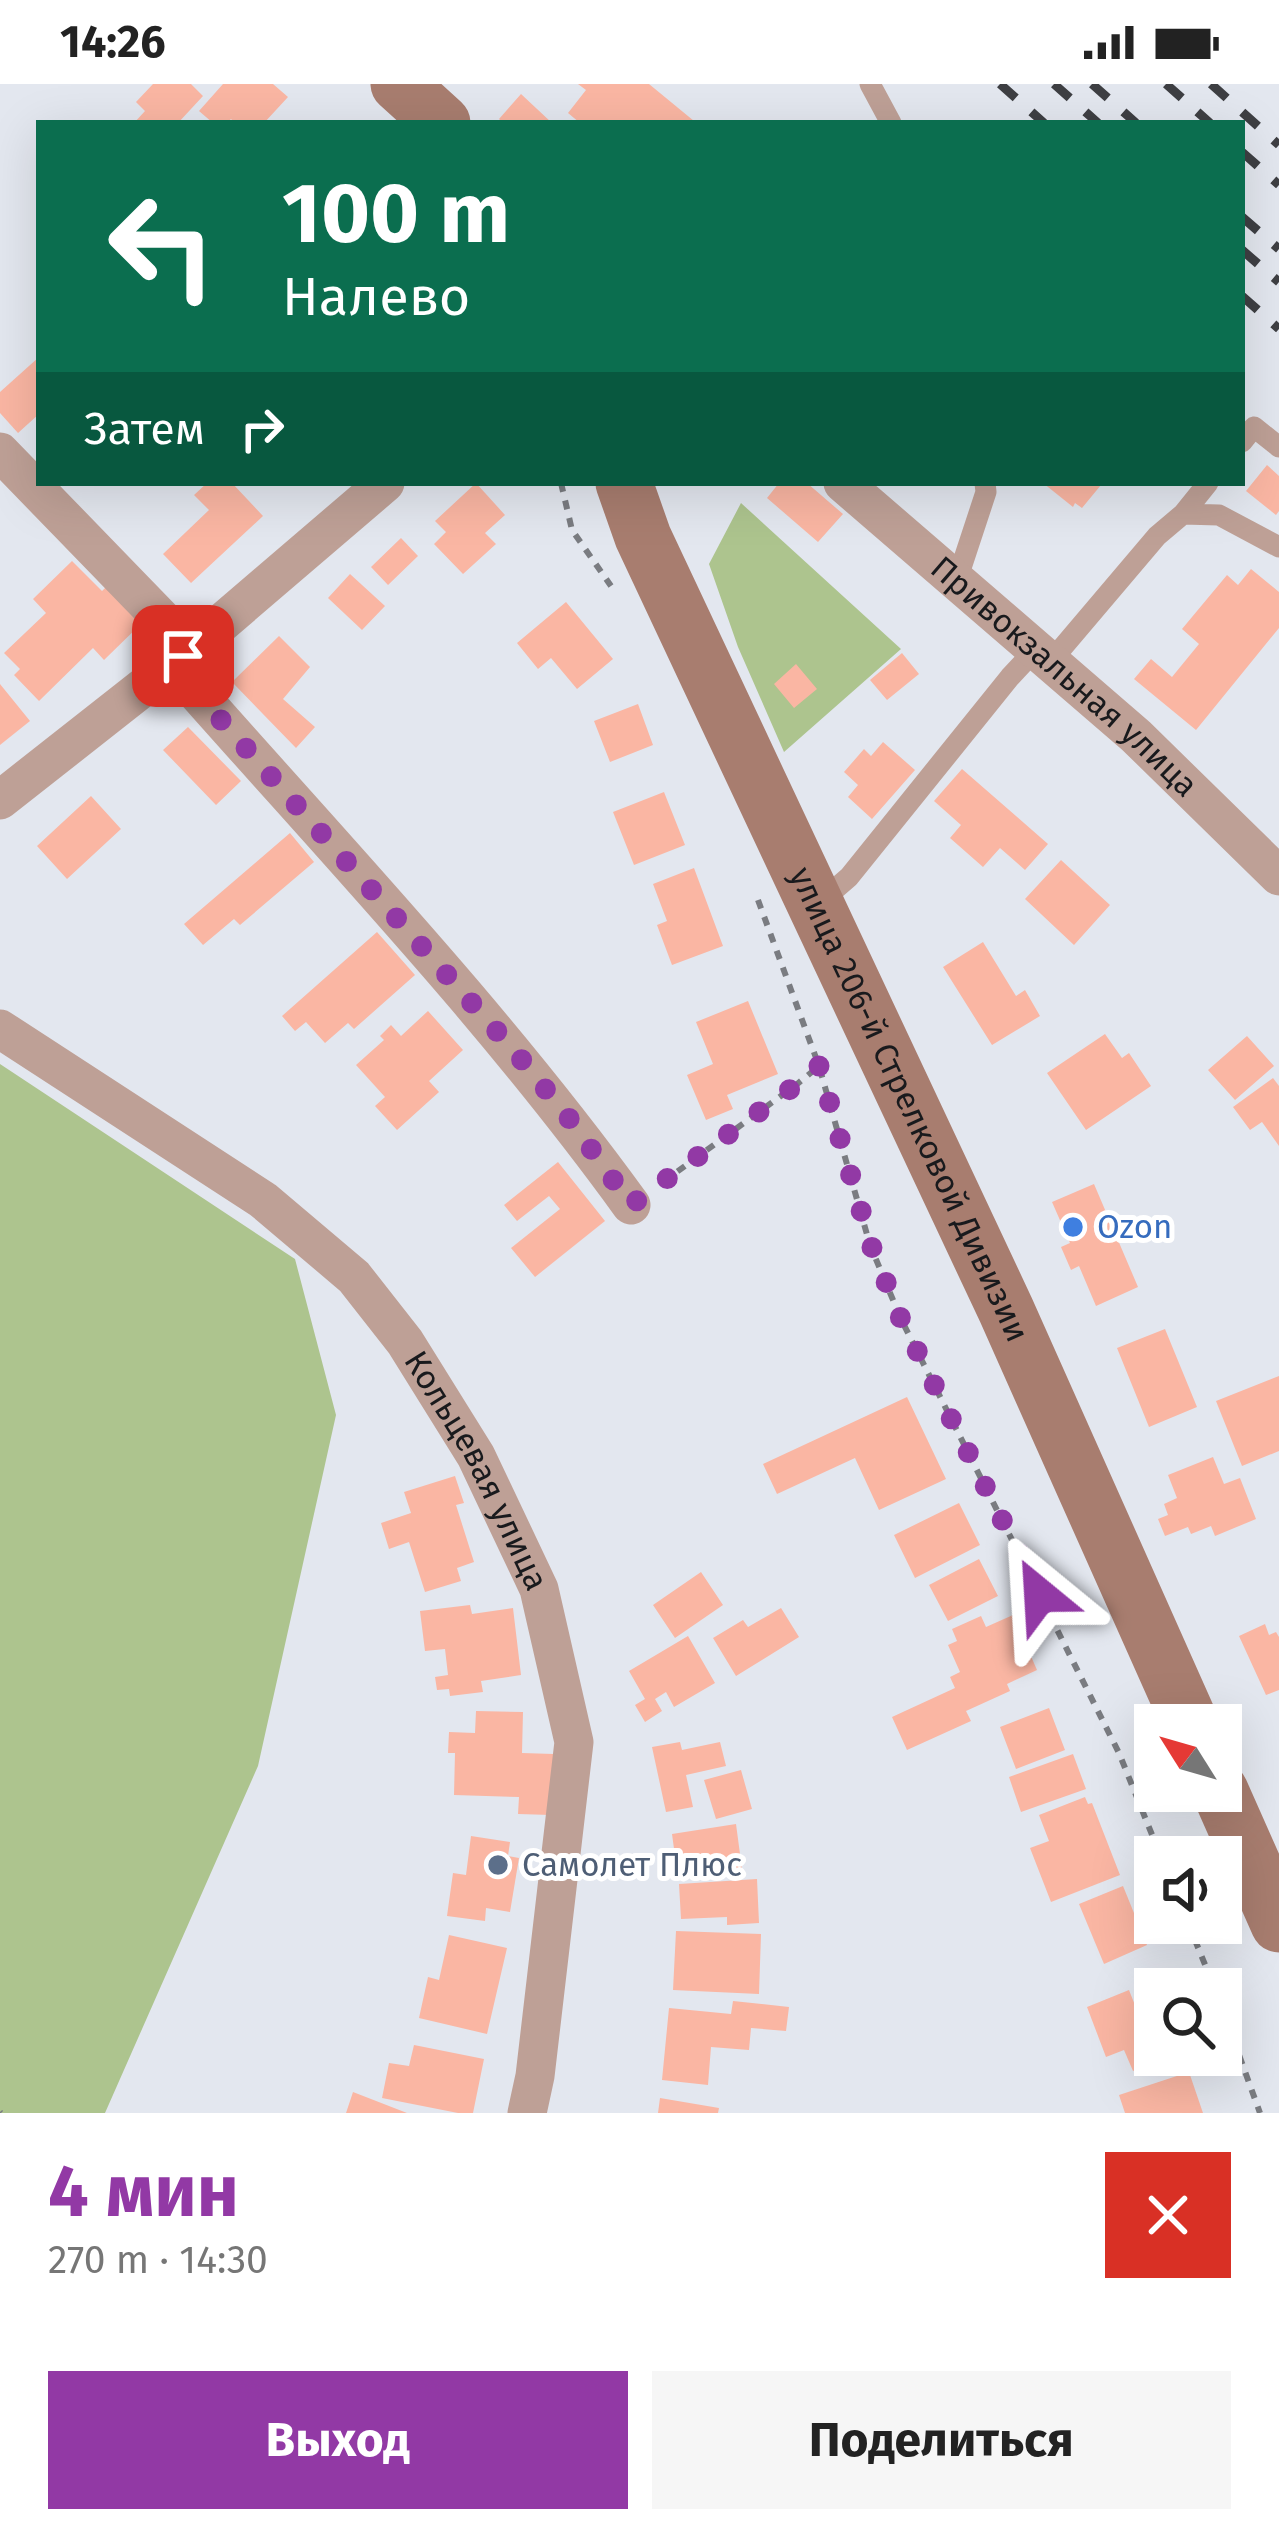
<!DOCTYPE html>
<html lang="ru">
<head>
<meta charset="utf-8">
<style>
  :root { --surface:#fff; --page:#f6f6f6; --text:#222; --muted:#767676; --accent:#9239a5 }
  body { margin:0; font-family:"Fira Sans",sans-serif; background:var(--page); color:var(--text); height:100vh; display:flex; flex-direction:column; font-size:45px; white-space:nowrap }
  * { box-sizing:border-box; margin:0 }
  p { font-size:39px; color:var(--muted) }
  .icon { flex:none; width:66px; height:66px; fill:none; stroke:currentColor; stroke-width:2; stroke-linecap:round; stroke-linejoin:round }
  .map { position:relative; height:2029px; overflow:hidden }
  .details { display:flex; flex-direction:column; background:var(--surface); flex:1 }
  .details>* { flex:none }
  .hud { position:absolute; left:36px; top:36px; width:1209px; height:366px; border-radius:0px; box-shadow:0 12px 48px #0002; background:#0b6e4f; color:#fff; overflow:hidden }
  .needle { width:78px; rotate:307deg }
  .tools { position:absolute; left:1134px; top:1620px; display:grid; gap:24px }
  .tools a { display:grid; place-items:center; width:108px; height:108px; border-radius:0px; background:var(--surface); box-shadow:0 12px 48px #0002; font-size:60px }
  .pin { position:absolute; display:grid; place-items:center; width:102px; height:102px; color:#fff; margin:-51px; border-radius:24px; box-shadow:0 6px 18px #0006 }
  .me { position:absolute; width:132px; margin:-66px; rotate:333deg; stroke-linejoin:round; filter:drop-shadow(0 0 9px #0008) }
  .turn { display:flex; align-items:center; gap:42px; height:252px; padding:0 48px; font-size:54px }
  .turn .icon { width:156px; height:156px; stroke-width:2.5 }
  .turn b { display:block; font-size:84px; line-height:102px }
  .then { display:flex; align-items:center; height:114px; padding:0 48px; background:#0003; gap:24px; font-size:45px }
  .round { display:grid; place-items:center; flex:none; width:126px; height:126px; border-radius:0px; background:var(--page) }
  .head { display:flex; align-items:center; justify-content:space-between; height:204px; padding:0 48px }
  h1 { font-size:72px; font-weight:700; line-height:90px; color:var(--accent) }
  .button { display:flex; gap:24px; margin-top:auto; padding:24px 48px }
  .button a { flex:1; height:138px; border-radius:0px; background:var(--accent); color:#fff; font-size:48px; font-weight:700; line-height:138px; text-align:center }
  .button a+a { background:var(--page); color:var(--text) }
  .status { display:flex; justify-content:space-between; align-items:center; height:84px; padding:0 60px; background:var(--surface); direction:ltr }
  .status svg { height:33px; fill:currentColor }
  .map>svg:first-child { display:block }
  .green { fill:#adc48e }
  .building { fill:#fab6a3 }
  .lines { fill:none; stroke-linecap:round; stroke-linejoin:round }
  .path { stroke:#7a7c81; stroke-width:6; stroke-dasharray:9 9; stroke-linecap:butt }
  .lane { stroke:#bea096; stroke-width:21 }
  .street { stroke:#bea096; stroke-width:39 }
  .secondary { stroke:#a87d6f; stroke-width:57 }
  .rail { stroke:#3e3f43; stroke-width:9; stroke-dasharray:21 21; stroke-linecap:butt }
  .route { stroke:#9239a5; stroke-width:21; stroke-dasharray:0 37.8 }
  .shop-dot { fill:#3f7fe0; stroke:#fff; stroke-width:4.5 }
  .service-dot { fill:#5c6f8a; stroke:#fff; stroke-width:4.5 }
  .labels { text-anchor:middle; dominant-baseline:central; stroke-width:10; stroke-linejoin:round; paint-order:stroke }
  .street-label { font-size:33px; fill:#191a1d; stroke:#fff }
  .shop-label { font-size:33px; fill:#366cbe; stroke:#fff; text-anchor:start }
  .service-label { font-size:33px; fill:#4e5e75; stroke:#fff; text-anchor:start }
</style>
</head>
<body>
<div class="status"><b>14:26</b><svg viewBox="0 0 49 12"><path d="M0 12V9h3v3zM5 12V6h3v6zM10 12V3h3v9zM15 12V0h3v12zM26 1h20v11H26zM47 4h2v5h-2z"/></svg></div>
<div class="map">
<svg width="1279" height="2029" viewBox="0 0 1279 2029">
  <rect width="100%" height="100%" fill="#e3e7ef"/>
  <!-- green -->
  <path class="green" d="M 741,419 L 901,565 L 784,668 L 738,563 L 709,480 Z
    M 0,980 L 295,1175 L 336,1331 L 258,1682 L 105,2029 L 0,2029 Z"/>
  <!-- building -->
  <path class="building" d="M 153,0 L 191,0 L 203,12 L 178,39 L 134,39 L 145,27 L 136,18 Z
    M 223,0 L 273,0 L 288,13 L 264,39 L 235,39 L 231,35 L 227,39 L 213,39 L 199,27 Z
    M 578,0 L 649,0 L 694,37 L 692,39 L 580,39 L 568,29 L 586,6 Z
    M 521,10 L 552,39 L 503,39 L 499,35 Z
    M 39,273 L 39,330 L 18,349 L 0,329 L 0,308 Z
    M 1267,381 L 1279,392 L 1279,427 L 1276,431 L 1246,407 Z
    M 207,399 L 232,399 L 263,432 L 191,499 L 163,470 L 209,426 L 194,411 Z
    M 476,399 L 505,431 L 485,449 L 496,460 L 463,490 L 434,460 L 446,448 L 435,437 Z
    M 779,399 L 807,399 L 843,430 L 818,458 L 767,414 Z
    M 1043,399 L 1098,399 L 1101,401 L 1082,424 L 1075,419 L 1073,423 Z
    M 401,454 L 418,472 L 388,501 L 371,483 Z
    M 72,477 L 102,507 L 108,501 L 144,537 L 104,576 L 93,564 L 39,617 L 14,591 L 20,585 L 4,569 L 46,529 L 33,515 Z
    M 1251,485 L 1279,508 L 1279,544 L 1196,646 L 1134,595 L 1151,575 L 1172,593 L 1199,560 L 1182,545 L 1227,491 L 1238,501 Z
    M 350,490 L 385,522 L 362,546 L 328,514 Z
    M 566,518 L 613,575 L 577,605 L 551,574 L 538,585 L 517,559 Z
    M 279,552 L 310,583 L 283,615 L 315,643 L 296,664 L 232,598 Z
    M 902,569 L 919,590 L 887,616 L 870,596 Z
    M 796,580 L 817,605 L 794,624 L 774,600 Z
    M 0,600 L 30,637 L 0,661 Z
    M 638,620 L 653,661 L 610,678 L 594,637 Z
    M 188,643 L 241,697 L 216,721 L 163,666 Z
    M 883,658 L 915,686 L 872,735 L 848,713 L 858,701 L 844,688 L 864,665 L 871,672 Z
    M 962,685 L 1048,760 L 1025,786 L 1000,764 L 983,783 L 950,754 L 961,741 L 934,717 Z
    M 664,708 L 685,761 L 634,781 L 613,728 Z
    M 91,712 L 121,745 L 67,795 L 37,762 Z
    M 290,749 L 314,778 L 240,841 L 234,835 L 203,861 L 184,840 Z
    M 1061,776 L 1110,821 L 1074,861 L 1025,815 Z
    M 694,784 L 723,862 L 672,881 L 657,841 L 667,837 L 653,800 Z
    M 377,848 L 415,891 L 354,945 L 348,939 L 325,959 L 306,938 L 295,947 L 282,932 Z
    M 983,858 L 1016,912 L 1025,906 L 1040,932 L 992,961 L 943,883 Z
    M 748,917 L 778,990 L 727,1011 L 733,1025 L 706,1036 L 687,991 L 713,980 L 696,938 Z
    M 428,927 L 463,966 L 429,997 L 439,1008 L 397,1046 L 375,1022 L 385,1013 L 356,981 L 384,956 L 380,952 L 391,941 L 401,952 Z
    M 1105,950 L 1122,974 L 1129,969 L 1151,1002 L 1086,1046 L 1047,989 Z
    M 1247,952 L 1274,982 L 1235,1016 L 1208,986 Z
    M 1273,994 L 1279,1002 L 1279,1062 L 1262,1038 L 1250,1046 L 1233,1023 Z
    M 558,1078 L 605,1137 L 535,1193 L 511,1164 L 560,1125 L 549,1112 L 517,1137 L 504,1121 Z
    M 1094,1100 L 1138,1203 L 1096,1222 L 1079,1182 L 1071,1186 L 1061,1163 L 1070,1159 L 1052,1118 Z
    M 1165,1245 L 1197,1323 L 1149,1343 L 1117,1264 Z
    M 1279,1292 L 1279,1367 L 1242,1382 L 1216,1317 Z
    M 907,1313 L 946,1395 L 879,1426 L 855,1374 L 777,1410 L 763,1380 Z
    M 1213,1373 L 1224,1400 L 1240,1394 L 1256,1435 L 1215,1452 L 1211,1442 L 1191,1450 L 1188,1443 L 1165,1452 L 1158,1435 L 1168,1431 L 1164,1420 L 1177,1414 L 1168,1391 Z
    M 455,1392 L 464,1419 L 456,1421 L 474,1478 L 457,1484 L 461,1497 L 425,1508 L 409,1458 L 389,1465 L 381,1439 L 411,1429 L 404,1408 Z
    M 959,1419 L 980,1461 L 915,1494 L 894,1451 Z
    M 979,1475 L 998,1512 L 948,1537 L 929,1501 Z
    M 701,1488 L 723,1521 L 675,1554 L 653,1521 Z
    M 470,1521 L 472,1530 L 513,1524 L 521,1591 L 481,1597 L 483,1608 L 450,1612 L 449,1605 L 437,1606 L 435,1593 L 448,1591 L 445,1565 L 425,1567 L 420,1527 Z
    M 781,1524 L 799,1553 L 736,1592 L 713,1554 L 743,1536 L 748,1543 Z
    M 1013,1531 L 1037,1586 L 1007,1600 L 1010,1607 L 966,1627 L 971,1637 L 907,1666 L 892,1633 L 955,1604 L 950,1593 L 960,1588 L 948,1561 L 957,1557 L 952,1545 L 981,1532 L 986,1543 Z
    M 1265,1540 L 1269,1551 L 1276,1548 L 1279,1553 L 1279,1606 L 1266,1611 L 1239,1552 Z
    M 688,1552 L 715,1599 L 674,1623 L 666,1608 L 655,1615 L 662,1627 L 645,1638 L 635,1621 L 645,1615 L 629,1587 Z
    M 1049,1624 L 1065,1666 L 1016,1685 L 1000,1643 Z
    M 476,1627 L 523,1628 L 522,1669 L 554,1670 L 551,1731 L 518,1730 L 519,1713 L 454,1711 L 455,1669 L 448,1669 L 449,1648 L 475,1649 Z
    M 680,1658 L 682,1666 L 720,1658 L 726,1682 L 686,1691 L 693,1723 L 666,1728 L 652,1663 Z
    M 1073,1670 L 1086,1705 L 1021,1728 L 1009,1693 Z
    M 741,1686 L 752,1725 L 716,1735 L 704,1696 Z
    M 1085,1713 L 1088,1720 L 1092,1719 L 1120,1791 L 1051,1818 L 1030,1764 L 1049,1757 L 1039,1731 Z
    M 736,1740 L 742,1785 L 678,1794 L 672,1750 Z
    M 471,1752 L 510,1758 L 508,1772 L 519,1774 L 510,1828 L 486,1824 L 485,1837 L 447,1832 L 453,1789 L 466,1791 Z
    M 757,1795 L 759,1839 L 727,1841 L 727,1833 L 681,1835 L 679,1800 Z
    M 1123,1802 L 1147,1861 L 1104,1880 L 1079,1820 Z
    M 676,1847 L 761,1850 L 759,1910 L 673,1906 Z
    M 449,1851 L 507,1864 L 487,1950 L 419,1934 L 428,1893 L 439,1896 Z
    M 1129,1906 L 1148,1954 L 1155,1952 L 1155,1971 L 1174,1971 L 1133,1987 L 1124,1966 L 1106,1973 L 1087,1923 Z
    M 733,1917 L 789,1923 L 786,1947 L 751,1944 L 749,1966 L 711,1963 L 708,2001 L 662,1996 L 669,1924 L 731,1930 Z
    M 414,1961 L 484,1975 L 473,2029 L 458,2029 L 382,2014 L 389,1979 L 409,1982 Z
    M 1189,1988 L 1203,2029 L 1125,2029 L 1119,2011 Z
    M 353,2008 L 407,2029 L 346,2029 Z
    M 660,2014 L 719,2024 L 718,2029 L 658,2029 Z"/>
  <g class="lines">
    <!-- path -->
    <path class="path" d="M 561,399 L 572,446 L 611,502
      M 758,816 L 819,982 L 870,1161 L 901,1235 L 1119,1669 L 1161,1773
      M 663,1098 L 796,1001 L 819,982
      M 1188,1839 L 1215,1905
      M 1221,1921 L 1260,2029
      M 0,2028 L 1,2029"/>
    <!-- lane -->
    <path class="lane" d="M 870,0 L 891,39
      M 1242,358 L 1254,343 L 1279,363
      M 1183,430 L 1208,399
      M 957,496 L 986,408 L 985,399
      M 1051,577 L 1157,452 L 1183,430 L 1219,431 L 1279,463
      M 819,819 L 849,793 L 1010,593 L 1037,564"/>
    <!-- street -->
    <g class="street">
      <path d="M 0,368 L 161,534 L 183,572 L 198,610 C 346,777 500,940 631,1121"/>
      <path id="s1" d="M 843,399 L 1136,652 L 1279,792"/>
      <path d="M 0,716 L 183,572 L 385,399"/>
      <path id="s2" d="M 0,945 L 263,1116 L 354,1193 L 405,1258 L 476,1372 L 539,1505 L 574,1658 L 535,1992 L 527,2029"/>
    </g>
    <!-- secondary -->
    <g class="secondary">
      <path d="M 399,0 L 442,39"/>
      <path id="s3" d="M 624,399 L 643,453 L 1006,1226 L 1191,1641"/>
      <path d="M 1220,1707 L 1279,1840"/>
    </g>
    <!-- rail -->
    <path class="rail" d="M 1000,0 L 1044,39
      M 1054,0 L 1098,39
      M 1092,0 L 1136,39
      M 1166,0 L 1210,39
      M 1211,0 L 1279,61
      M 1242,68 L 1279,101
      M 1242,133 L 1279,165
      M 1242,166 L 1279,198
      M 1242,212 L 1279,245"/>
  </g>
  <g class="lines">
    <!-- route -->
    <path class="route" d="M 183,572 L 198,610 L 517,970 L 572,1038 L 631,1121 L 796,1001 L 819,982 L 871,1161 L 901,1235 L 1040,1511"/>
  </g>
  <!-- markers -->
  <circle class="shop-dot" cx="1073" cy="1143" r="12"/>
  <circle class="service-dot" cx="498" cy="1781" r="12"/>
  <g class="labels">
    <!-- street labels -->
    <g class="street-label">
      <text stroke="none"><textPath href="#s1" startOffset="294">Привокзальная улица</textPath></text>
      <text stroke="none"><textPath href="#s3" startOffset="684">улица 206-й Стрелковой Дивизии</textPath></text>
      <text stroke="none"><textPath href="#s2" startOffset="663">Кольцевая улица</textPath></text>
    </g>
    <!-- shop labels -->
    <g class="shop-label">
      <text x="1097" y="1143">Ozon</text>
    </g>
    <!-- service labels -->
    <g class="service-label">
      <text x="522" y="1781">Самолет Плюс</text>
    </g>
  </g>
</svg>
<div class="tools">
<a><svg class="needle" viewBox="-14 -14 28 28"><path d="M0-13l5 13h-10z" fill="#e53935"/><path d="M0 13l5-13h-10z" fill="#767676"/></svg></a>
<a><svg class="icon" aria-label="sound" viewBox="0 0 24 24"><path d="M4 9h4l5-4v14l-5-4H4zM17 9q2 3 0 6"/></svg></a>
<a><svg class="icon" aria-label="search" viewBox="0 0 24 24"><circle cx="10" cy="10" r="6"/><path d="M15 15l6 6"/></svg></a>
</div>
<div class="pin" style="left:183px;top:572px;background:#d93025"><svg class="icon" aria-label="arrive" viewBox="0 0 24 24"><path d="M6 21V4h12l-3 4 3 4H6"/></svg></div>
<svg class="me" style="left:1040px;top:1511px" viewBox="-20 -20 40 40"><path d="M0-17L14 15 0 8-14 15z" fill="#9239a5" stroke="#fff" stroke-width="4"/></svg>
<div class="hud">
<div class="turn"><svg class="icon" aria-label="left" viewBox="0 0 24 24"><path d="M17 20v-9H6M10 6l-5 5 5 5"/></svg><div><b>100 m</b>Налево</div></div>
<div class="then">Затем<svg class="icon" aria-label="right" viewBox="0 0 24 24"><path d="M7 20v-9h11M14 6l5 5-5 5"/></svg></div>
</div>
</div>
<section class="details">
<div class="head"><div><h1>4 мин</h1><p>270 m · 14:30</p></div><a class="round" style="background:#d93025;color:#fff"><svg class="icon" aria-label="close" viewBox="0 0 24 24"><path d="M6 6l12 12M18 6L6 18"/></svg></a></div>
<div class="button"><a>Выход</a><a>Поделиться</a></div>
</section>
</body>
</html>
